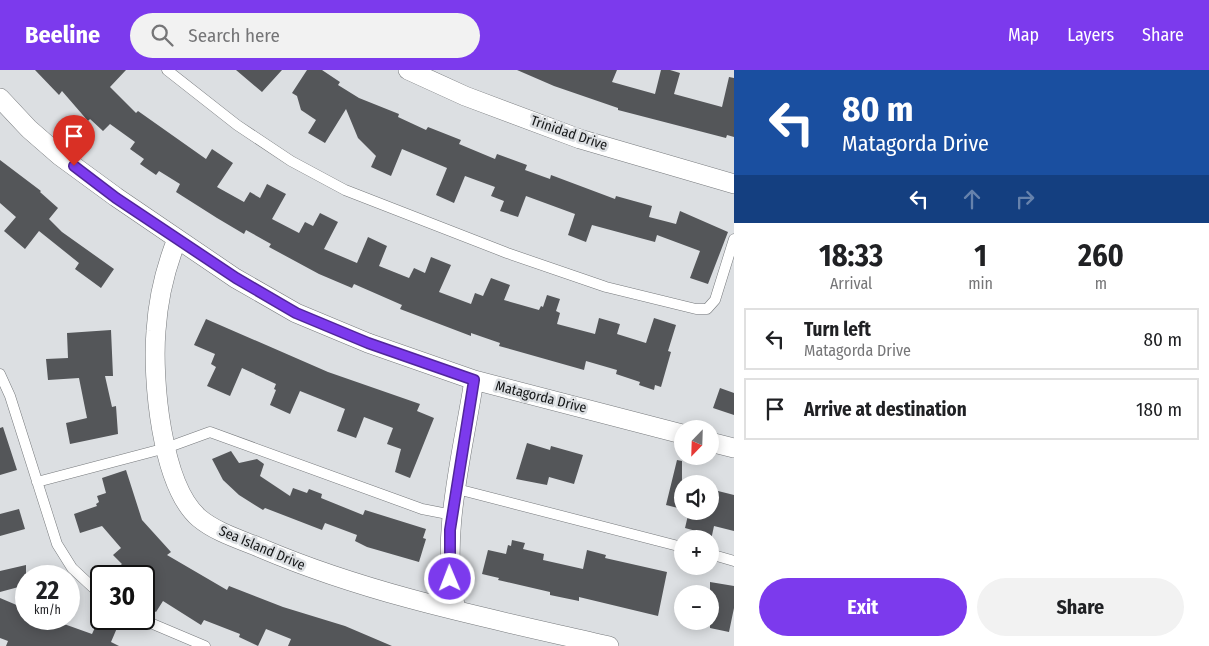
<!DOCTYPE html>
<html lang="en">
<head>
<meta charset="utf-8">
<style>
  :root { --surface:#fff; --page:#f2f2f2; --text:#202124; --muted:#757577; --line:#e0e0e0; --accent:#7c3aed }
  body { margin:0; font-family:"Fira Sans Condensed",sans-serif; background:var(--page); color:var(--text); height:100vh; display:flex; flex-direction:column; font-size:19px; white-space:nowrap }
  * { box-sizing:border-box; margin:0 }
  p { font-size:16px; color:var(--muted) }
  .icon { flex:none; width:28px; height:28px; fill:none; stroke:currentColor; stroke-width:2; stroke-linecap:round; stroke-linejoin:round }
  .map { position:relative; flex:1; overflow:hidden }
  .sheet { display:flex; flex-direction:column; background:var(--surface); width:475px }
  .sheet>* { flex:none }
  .top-card { background:#1a4fa0; color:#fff; overflow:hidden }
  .needle { width:32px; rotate:203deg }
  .buttons { position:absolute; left:674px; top:350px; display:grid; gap:10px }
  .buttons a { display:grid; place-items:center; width:45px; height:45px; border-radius:50%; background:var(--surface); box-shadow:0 2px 12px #0003; font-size:25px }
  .speed { position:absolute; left:15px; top:495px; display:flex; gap:10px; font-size:25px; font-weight:700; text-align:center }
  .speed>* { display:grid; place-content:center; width:65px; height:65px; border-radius:50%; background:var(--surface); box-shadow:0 2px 12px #0003; line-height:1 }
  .speed small { font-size:12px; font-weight:400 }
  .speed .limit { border:2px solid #111; border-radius:8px; background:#fff; color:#111 }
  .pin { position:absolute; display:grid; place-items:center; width:42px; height:42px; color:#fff; margin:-51px -21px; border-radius:50% 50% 50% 0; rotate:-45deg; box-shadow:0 0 5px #0007 }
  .pin .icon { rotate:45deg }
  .me { position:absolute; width:55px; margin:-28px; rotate:359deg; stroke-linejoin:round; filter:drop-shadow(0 0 4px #0008) }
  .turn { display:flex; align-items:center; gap:18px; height:105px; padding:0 25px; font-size:22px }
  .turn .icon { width:65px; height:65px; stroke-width:2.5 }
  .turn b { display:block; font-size:35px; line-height:42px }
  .lanes { display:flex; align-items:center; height:48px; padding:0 25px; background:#0003; justify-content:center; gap:25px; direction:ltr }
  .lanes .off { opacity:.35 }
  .eta { display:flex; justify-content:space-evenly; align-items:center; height:85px; text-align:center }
  .eta b { font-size:30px; font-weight:700; line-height:35px }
  .action { display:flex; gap:10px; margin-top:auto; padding:10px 25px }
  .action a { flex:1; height:58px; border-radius:30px; background:var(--accent); color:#fff; font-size:20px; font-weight:700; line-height:58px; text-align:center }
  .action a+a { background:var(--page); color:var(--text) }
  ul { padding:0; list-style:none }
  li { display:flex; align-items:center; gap:15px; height:62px; margin:0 10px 8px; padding:0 15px; border:2px solid var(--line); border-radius:0px }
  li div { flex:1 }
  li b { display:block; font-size:19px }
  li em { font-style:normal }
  header { display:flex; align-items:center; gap:30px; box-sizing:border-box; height:70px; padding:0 25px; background:var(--accent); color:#fff }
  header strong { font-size:24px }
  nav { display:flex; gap:28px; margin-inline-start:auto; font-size:18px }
  .search { width:350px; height:45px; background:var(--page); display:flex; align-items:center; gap:12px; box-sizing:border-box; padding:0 18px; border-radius:28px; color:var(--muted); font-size:19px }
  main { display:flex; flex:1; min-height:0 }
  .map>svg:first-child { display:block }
  .building { fill:#545659 }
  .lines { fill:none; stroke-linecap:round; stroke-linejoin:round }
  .service-casing { stroke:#76797c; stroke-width:11 }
  .minor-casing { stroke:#76797c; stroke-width:20 }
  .service { stroke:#fff; stroke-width:10 }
  .minor { stroke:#fff; stroke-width:19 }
  .route-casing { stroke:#51269a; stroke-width:12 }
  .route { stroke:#7c3aed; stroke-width:9 }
  .labels { text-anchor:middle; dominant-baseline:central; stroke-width:5; stroke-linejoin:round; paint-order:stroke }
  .street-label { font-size:14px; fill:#151718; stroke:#dcdfe2 }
</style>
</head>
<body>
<header>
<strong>Beeline</strong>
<div class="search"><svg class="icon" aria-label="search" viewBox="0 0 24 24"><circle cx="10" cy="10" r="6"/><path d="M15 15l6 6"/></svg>Search here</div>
<nav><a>Map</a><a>Layers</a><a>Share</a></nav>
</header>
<main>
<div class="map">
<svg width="734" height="576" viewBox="0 0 734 576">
  <rect width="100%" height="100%" fill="#dcdfe2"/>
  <!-- building -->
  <path class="building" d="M 35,0 L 126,0 L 110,17 L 136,43 L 138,41 L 206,89 L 212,79 L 233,93 L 217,117 L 244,132 L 250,122 L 260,128 L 267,114 L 286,124 L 272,149 L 299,163 L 305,152 L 313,156 L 320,143 L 338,152 L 324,179 L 357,193 L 368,167 L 387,176 L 379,196 L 409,208 L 414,198 L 425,203 L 431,187 L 451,195 L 439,222 L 471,234 L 475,223 L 483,226 L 491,208 L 510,215 L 504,230 L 539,240 L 541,236 L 543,237 L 547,225 L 560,229 L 556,241 L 560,243 L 557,254 L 595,264 L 599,248 L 620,254 L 617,264 L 646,273 L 654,248 L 676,255 L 668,281 L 671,282 L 661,317 L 655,315 L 654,320 L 639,315 L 640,312 L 616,304 L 617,300 L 586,291 L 584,300 L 499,276 L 500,273 L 471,263 L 471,266 L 400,239 L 402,235 L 354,214 L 352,218 L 319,204 L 269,177 L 271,174 L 246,160 L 244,164 L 217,148 L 176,122 L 180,114 L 159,101 L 156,105 L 140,94 L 144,89 L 130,79 L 135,72 L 110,54 L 103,61 L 90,49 L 88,51 L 62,21 L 59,25 Z
    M 236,0 L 282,0 L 262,22 Z
    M 307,0 L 322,0 L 340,12 L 338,15 L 359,28 L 399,44 L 398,47 L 426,60 L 428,57 L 461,70 L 459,74 L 495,89 L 497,84 L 527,95 L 525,100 L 550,109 L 551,105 L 615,129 L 616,126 L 652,136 L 649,147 L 676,154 L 680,141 L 728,162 L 708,214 L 690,208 L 700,181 L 657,165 L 655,172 L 592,155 L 586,172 L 568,165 L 575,144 L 526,126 L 518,147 L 500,141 L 504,131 L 491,126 L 495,117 L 465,106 L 454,133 L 436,125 L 447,98 L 402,79 L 391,106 L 371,97 L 376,86 L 358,68 L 346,39 L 325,73 L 308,63 L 316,50 L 301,40 L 297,26 L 292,23 Z
    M 517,0 L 617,0 L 612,12 L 655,24 L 661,0 L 670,0 L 680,3 L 674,24 L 722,37 L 729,7 L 734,8 L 734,67 L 727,65 L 726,68 L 618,40 L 618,38 L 554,16 Z
    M 0,90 L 41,121 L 40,122 L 58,138 L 49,149 L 62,162 L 114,199 L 101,218 L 75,199 L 79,193 L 39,161 L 25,179 L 4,161 L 16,147 L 0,133 Z
    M 206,249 L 328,302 L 420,334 L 417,341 L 434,348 L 410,408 L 395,402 L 401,379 L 387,374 L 393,358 L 364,347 L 356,368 L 337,361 L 345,339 L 300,321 L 290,344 L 270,335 L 276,320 L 274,319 L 276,314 L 242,298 L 230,326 L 207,316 L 216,297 L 211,294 L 215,284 L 194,275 Z
    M 111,260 L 113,306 L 105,306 L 112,337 L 116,336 L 118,364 L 70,374 L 66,353 L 87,348 L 79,308 L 48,310 L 46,289 L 68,288 L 67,263 Z
    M 720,318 L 734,323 L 734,345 L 713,338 Z
    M 3,357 L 17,400 L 0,405 L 0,358 Z
    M 527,373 L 550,380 L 551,376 L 583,385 L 574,414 L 549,407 L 547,415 L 516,409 Z
    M 231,381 L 239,393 L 257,389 L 264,394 L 260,406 L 290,426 L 293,418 L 307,423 L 309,419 L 322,424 L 321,428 L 363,445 L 365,440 L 426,459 L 423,468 L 426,469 L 419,492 L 367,477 L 355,471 L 357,465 L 325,453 L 322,460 L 265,438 L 263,440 L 239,425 L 223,410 L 212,389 Z
    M 677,390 L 682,391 L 682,439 L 666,435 Z
    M 126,400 L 142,450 L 171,482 L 167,485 L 227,520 L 229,516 L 283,537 L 345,556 L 392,576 L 288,576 L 291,569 L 266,559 L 258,576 L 239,567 L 240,564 L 204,550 L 201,555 L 163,531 L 156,542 L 144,535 L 144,506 L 108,506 L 122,494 L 113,485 L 121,478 L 102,456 L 80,463 L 74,444 L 97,436 L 96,434 L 99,432 L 97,426 L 106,423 L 102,408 Z
    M 710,419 L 734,425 L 734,461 L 714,456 L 711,470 L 694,466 L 696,461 L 685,458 L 689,441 L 710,441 Z
    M 19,439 L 25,459 L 0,466 L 0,444 Z
    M 512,470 L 525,473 L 523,479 L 544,484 L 543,490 L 583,499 L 587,480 L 606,485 L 605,488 L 667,502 L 658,546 L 579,527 L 579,531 L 550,525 L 550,522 L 498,510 L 499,508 L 482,504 L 488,480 L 506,484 L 508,475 L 511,476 Z
    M 26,495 L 26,515 L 0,522 L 0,501 Z
    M 710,512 L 734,516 L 734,538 L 729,562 L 710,558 Z
    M 0,528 L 26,539 L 26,549 L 50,549 L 92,564 L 98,551 L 117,558 L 111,572 L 119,576 L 6,576 L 8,571 L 0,568 Z"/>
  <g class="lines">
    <!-- service casing -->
    <g class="service-casing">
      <path id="service" d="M 167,0 L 237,55 L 291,91 L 345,120 L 507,183 L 606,217 L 696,239 L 707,239 L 715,230 L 734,169
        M 0,304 L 10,326 L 57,474 L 72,498 L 101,525
        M 37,412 L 166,378 L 210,362 L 422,439 L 453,445
        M 457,419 L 682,477
        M 710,484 L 734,491
        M 141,549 L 205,576"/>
    </g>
    <!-- minor casing -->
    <g class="minor-casing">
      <path id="minor" d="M 408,0 L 465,26 L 580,69 L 734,114
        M 0,28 L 29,59 L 60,86 L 116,127 L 235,208 L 296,243 L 368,273 L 474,310 L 682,364
        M 177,169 C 165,199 158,229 156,261 C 152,308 161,415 199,448 C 217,463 242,470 263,479 C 374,526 492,549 609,576
        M 710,372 L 734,378
        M 456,540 C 439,468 463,383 474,310"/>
    </g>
    <!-- service -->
    <use href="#service" class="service"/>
    <!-- minor -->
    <use href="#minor" class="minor"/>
  </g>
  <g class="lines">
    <!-- route casing -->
    <g class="route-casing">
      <path id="route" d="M 74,96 L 116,128 L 236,208 L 296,243 L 368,273 L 474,310 L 450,460 L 450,509"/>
    </g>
    <!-- route -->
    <use href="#route" class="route"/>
  </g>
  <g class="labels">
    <!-- street labels -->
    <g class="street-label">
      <text transform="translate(569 63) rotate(19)">Trinidad Drive</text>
      <text transform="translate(541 327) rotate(14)">Matagorda Drive</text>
      <text transform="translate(262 478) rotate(23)">Sea Island Drive</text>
    </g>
  </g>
</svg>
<div class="buttons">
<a><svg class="needle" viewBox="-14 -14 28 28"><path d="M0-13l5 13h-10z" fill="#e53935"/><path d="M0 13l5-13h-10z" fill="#757577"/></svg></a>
<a><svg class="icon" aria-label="sound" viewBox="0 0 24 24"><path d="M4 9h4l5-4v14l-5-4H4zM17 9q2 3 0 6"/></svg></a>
<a>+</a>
<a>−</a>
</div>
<div class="speed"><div>22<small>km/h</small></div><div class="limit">30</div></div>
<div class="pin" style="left:74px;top:96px;background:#d93025"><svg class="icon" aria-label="arrive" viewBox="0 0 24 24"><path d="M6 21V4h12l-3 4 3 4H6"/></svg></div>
<svg class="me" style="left:450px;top:509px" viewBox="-20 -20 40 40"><circle r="17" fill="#7c3aed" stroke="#fff" stroke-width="3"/><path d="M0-11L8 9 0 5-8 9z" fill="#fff"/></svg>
</div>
<section class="sheet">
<div class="top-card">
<div class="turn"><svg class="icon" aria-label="left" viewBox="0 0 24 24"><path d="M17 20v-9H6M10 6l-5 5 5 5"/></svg><div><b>80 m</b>Matagorda Drive</div></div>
<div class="lanes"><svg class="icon" aria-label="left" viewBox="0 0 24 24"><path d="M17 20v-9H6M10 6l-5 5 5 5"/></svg><svg class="icon off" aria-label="ahead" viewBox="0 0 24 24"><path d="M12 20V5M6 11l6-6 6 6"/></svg><svg class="icon off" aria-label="right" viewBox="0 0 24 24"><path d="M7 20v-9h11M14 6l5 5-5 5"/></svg></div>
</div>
<div class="eta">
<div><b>18:33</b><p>Arrival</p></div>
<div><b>1</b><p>min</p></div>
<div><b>260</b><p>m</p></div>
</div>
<ul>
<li><svg class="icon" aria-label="left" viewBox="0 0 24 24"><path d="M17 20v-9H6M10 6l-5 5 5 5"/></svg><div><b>Turn left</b><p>Matagorda Drive</p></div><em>80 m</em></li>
<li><svg class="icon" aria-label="arrive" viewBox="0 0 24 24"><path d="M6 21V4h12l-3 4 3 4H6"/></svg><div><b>Arrive at destination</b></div><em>180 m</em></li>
</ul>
<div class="action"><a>Exit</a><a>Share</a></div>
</section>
</main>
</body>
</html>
